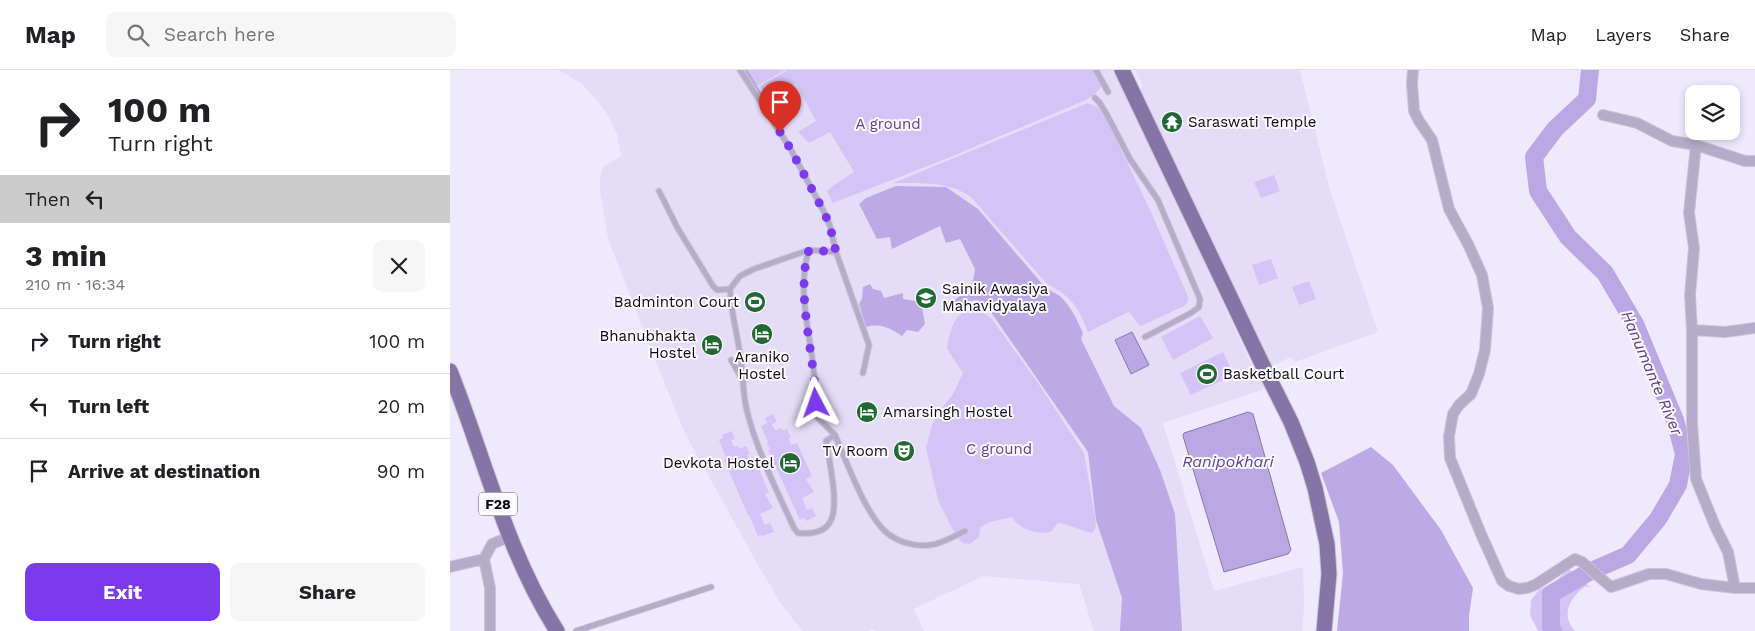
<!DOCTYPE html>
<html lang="en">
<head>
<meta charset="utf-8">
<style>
  :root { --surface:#fff; --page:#f6f6f6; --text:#202124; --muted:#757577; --line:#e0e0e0; --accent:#7c3aed }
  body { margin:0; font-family:"Work Sans",sans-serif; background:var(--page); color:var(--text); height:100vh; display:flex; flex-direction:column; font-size:19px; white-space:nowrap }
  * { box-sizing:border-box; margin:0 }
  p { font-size:16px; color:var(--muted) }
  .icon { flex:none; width:28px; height:28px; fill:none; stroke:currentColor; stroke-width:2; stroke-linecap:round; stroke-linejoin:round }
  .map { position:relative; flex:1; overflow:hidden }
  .sheet { display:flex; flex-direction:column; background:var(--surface); width:450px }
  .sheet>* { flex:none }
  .top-card { background:#fff; color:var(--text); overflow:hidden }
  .controls { position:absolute; left:1235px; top:15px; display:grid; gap:10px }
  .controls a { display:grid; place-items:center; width:55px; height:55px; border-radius:10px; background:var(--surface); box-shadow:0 2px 8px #0003; font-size:25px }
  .pin { position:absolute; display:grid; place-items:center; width:42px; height:42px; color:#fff; margin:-51px -21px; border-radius:50% 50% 50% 0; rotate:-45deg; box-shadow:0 0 5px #0007 }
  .pin .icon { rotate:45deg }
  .me { position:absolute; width:55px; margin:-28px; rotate:356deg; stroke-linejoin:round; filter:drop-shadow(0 0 4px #0008) }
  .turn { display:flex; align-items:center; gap:18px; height:105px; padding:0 25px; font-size:22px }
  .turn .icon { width:65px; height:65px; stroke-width:2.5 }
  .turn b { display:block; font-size:35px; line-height:42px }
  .then { display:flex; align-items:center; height:48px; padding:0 25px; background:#0003; gap:10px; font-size:19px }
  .round { display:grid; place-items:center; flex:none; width:52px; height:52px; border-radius:10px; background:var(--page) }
  .summary { display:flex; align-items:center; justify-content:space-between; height:85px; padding:0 25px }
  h1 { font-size:30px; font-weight:700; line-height:38px }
  .button { display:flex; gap:10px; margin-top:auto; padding:10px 25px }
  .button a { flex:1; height:58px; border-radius:10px; background:var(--accent); color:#fff; font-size:20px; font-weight:700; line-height:58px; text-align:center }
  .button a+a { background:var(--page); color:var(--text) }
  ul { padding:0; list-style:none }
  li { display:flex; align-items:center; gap:15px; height:65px; padding:0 25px; border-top:1px solid var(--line) }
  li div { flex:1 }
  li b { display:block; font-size:19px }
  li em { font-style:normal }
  header { display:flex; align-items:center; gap:30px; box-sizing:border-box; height:70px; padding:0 25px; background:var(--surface); border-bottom:1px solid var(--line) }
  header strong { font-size:24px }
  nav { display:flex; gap:28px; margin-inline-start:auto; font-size:18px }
  .search { width:350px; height:45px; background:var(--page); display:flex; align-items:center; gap:12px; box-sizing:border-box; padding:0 18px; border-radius:10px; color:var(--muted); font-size:19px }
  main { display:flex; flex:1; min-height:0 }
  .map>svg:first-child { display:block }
  .built { fill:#e5dcf8 }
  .green { fill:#d3c4f5 }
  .forest { fill:#bca9e6 }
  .water { fill:#bba7e4; stroke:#8778a5 }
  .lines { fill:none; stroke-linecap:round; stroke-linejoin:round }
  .river { stroke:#bba7e4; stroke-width:18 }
  .lane-casing { stroke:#cbc5d8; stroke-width:7 }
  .street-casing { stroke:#cbc5d8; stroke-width:12 }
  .primary-casing { stroke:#cbc5d8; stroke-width:17 }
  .lane { stroke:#b4acc8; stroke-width:5 }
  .street { stroke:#b4acc8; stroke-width:10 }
  .primary { stroke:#8575a6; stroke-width:15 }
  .route { stroke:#7c3aed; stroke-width:9; stroke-dasharray:0 16.2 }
  .labels { text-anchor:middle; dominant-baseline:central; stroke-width:4; stroke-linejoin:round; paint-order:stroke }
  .shield { fill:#fbfafe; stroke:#545258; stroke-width:1 }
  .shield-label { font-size:14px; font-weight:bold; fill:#0d0a11 }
  .poi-label { font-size:15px; fill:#0d0a11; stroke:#fbfafe; text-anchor:start }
  .park-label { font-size:15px; fill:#5f438c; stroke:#fbfafe }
  .water-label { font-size:16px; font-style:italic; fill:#5e428b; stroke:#fbfafe }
</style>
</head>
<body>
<header>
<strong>Map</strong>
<div class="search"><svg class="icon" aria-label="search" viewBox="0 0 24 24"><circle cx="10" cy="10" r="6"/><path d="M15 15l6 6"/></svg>Search here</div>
<nav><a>Map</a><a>Layers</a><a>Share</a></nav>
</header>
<main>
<section class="sheet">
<div class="top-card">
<div class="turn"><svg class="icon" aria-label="right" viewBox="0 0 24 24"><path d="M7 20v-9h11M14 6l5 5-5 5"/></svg><div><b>100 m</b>Turn right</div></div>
<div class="then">Then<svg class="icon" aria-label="left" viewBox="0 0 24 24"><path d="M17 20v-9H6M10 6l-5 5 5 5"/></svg></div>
</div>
<div class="summary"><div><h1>3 min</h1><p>210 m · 16:34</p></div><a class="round"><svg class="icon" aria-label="close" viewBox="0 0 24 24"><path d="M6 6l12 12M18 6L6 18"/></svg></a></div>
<ul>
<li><svg class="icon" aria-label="right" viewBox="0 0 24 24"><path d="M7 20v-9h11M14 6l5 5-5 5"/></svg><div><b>Turn right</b></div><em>100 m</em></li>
<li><svg class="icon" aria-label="left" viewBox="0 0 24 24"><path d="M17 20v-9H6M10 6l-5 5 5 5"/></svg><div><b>Turn left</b></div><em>20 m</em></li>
<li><svg class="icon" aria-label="arrive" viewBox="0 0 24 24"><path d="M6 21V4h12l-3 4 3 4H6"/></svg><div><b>Arrive at destination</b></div><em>90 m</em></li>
</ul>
<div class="button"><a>Exit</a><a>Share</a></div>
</section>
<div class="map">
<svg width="1305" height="561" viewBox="0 0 1305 561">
  <rect width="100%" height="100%" fill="#efe9fe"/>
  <!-- built -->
  <path class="built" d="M 109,0 L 668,0 L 798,288 L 814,316 L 811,320 L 713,353 L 764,521 L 853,497 L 854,537 L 852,561 L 644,561 L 629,514 L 533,506 L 464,539 L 474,561 L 426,561 L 423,559 L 419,561 L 352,561 L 329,531 L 308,495 L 237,367 L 228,347 L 158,169 L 150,121 L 150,108 L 153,97 L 171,86 L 167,64 L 158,45 L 145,28 L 132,14 Z
    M 685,0 L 850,0 L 880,120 L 928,262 L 845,292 L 841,287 L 817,298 L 690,25 L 692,15 Z"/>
  <!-- green -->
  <path class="green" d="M 298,0 L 335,0 L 307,16 Z
    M 338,0 L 644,0 L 652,16 L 645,24 L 636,30 L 498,88 L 383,133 L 377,121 L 384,115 L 404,102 L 380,62 L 359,73 L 348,62 L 366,51 L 346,13 L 317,28 L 310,16 Z
    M 638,33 L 647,37 L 655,46 L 701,142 L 738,227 L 738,232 L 734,236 L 691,256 C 685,253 684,245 678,242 L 638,262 C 629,237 621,226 597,214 L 520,126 C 497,111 470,113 443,113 Z
    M 824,105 L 830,121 L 811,128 L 804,112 Z
    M 821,189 L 828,208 L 809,215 L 802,195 Z
    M 859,211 L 866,229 L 849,235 L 842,217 Z
    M 308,221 L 312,241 L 303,243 L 298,223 Z
    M 525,237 L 542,249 L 588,313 L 634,383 L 646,453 L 645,459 L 642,463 L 610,453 L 607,454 L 601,462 C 587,465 569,459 562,447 L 540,452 L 530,457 L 529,467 L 520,474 L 513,473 L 506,466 L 488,430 L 476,378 L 482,355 L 488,344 L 503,324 L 513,303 L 497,279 C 499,262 505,240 525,237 Z
    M 750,246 L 763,268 L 723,290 L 711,267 Z
    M 773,282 L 784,305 L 741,325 L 730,303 Z
    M 323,344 L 327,352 L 322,354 L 325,360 L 332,358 L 333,361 L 337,359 L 341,368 L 339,369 L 341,375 L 347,373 L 362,406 L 356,409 L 364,422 L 352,428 L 357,440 L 362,438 L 366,446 L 356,451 L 354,448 L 350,450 L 318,380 L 320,379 L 317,373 L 318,372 L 311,356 L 317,353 L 315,348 Z
    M 282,361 L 285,369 L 281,370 L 284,377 L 288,376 L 290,379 L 296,376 L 300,384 L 297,385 L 300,391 L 305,389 L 319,423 L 315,424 L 323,438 L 310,444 L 315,455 L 320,453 L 324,462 L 312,466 L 311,465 L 308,466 L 299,445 L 298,445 L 274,390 L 276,388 L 269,370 L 273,368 L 272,365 Z
    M 1119,499 L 1141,518 L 1136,516 C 1120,527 1110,545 1125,561 L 1088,561 L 1080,545 L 1081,530 L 1089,520 L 1105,512 Z"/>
  <!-- forest -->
  <path class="forest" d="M 292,0 L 298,0 L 312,24 L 308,26 Z
    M 446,116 L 496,117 L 528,139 L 594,216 C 599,221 606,223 611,227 C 622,238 627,250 633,263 L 631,269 L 664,336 L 691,358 L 710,400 L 725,444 L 732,561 L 670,561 L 672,528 L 646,450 L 638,382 L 538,238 L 528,230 L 521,231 L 511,236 L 504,231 C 508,226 514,224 518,220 C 523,214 524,206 525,199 L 510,169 L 496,173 L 490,156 L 442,179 L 440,167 L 427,169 L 409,134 L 416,128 Z
    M 420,214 L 423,219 L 431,221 L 434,228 L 453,223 L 453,229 L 471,232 L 475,254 L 468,262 L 457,260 L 452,266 C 440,258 430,253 416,257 L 409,234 L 412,229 L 413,217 Z
    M 921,377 L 943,395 L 991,460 L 1023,518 L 1019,546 L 1019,561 L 887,561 L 893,503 L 889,452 L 871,403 Z"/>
  <!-- water -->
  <path class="water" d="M 682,262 L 699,295 L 681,304 L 665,270 Z
    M 798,342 L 803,344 L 841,480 L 838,484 L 774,502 L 733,366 L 734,363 Z"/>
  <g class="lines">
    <!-- river -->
    <path class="river" d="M 1103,561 L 1101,558 L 1101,524 L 1139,502 L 1178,485 L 1208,449 L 1228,415 L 1234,384 L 1225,350 L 1185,254 L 1155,203 L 1118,167 L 1088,121 L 1084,87 L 1105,59 L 1137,29 L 1140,0"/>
    <!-- lane casing -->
    <g class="lane-casing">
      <path id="lane" d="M 290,0 L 340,78 L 374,142 L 380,156 L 386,182 L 359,180 L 304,199 L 290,206 L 280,219 C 281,244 288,266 291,291 C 293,306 293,322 296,337 C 306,379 326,419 344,458 L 348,463 C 359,464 374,463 380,452 C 390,436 379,390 376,371 L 385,365 L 367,347 C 366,327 365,307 362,286 C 357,252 348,213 359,180
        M 646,0 L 658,22
        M 645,28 L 649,32 L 656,43 L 680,89 L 708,130 L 750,229 L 749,237 L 741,243 L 695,267
        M 209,121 L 227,157 L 263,216 L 267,220 L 280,219
        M 386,182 L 419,275 L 413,303
        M 281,290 L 292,309
        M 385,365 C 396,390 416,446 437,463 C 448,472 465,477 480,475 C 492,474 504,466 515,461
        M 126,561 L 261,517"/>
    </g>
    <!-- street casing -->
    <g class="street-casing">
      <path id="street" d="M 963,0 L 962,13 L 964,41 L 969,51 L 982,70 L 999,139 L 1018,174 L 1032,205 L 1038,238 L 1035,280 L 1029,304 L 1021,324 L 1009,335 L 1003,344 L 999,366 L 1000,388 L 1031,464 L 1052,511 L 1059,516 L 1069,519 L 1077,518 L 1085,515 L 1125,489 L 1132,492 L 1161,517 L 1199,504 L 1216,504 L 1251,514 L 1285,518 L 1305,518
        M 1153,45 L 1187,53 L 1222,71 L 1246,75 L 1295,91 L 1305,91
        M 1246,75 L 1239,143 L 1244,178 L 1240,225 L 1242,260 L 1242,353 L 1246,409 L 1265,456 L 1278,482 L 1285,518
        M 1242,260 L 1275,262 L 1305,258
        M 34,489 L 40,518 L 40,561
        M 0,497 L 34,489 L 42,474 L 59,467"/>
    </g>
    <!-- primary casing -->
    <g class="primary-casing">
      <path id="primary" d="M 672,0 L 814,298 L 841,352 L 857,392 L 865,418 L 877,474 L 879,504 L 874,561
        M 0,301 C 35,389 56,481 107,561"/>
    </g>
    <!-- lane -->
    <use href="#lane" class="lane"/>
    <!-- street -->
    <use href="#street" class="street"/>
    <!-- primary -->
    <use href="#primary" class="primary"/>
  </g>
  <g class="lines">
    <!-- route -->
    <path class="route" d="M 330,62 L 340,78 L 374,142 L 380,156 L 386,182 L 359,180 C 345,221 365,288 366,333"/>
  </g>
  <!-- icons -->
  <defs>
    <g id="temple-disc" transform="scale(1.125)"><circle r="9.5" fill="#216834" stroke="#fbfafe"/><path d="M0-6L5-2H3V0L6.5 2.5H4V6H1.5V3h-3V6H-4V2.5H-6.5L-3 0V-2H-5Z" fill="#fff"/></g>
    <g id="school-disc" transform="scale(1.125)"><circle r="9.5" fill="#216834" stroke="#fbfafe"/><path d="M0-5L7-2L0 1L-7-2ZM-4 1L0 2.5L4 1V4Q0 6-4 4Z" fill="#fff"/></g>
    <g id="stadium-disc" transform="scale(1.125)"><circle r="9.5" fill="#216834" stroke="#fbfafe"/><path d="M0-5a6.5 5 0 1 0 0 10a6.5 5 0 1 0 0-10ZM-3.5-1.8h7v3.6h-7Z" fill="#fff"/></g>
    <g id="hotel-disc" transform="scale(1.125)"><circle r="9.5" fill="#216834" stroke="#fbfafe"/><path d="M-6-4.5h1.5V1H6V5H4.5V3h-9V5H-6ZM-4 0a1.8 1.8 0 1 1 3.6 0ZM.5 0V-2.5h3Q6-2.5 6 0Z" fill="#fff"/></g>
    <g id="theatre-disc" transform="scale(1.125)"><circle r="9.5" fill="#216834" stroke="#fbfafe"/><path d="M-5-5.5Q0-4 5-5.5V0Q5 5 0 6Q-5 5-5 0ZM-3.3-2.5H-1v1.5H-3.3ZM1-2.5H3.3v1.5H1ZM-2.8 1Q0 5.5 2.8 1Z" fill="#fff"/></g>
  </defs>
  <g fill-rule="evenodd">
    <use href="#temple-disc" x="722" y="52"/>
    <use href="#school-disc" x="476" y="228"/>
    <use href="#stadium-disc" x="305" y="232"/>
    <use href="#hotel-disc" x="312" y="264"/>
    <use href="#hotel-disc" x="262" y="275"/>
    <use href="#stadium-disc" x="757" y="304"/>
    <use href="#hotel-disc" x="417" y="342"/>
    <use href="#theatre-disc" x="454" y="381"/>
    <use href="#hotel-disc" x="340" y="393"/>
  </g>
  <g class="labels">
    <!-- shield labels -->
    <rect class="shield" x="29" y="422.5" width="38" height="23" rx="4"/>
    <g class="shield-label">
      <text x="48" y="434">F28</text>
    </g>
    <!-- poi labels -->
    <g class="poi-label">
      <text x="738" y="52">Saraswati Temple</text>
      <text x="492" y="219">Sainik Awasiya<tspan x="492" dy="17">Mahavidyalaya</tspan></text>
      <text x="289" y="232" text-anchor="end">Badminton Court</text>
      <text x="246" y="266" text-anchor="end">Bhanubhakta<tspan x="246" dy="17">Hostel</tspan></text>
      <text x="312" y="287" text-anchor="middle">Araniko<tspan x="312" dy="17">Hostel</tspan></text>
      <text x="773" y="304">Basketball Court</text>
      <text x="433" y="342">Amarsingh Hostel</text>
      <text x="438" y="381" text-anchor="end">TV Room</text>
      <text x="324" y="393" text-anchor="end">Devkota Hostel</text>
    </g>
    <!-- park labels -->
    <g class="park-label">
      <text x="438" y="54">A ground</text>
      <text x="549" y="379">C ground</text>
    </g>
    <!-- water labels -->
    <g class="water-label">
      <text transform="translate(1202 303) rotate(67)">Hanumante River</text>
      <text x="778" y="391">Ranipokhari</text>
    </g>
  </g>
</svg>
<div class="controls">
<a><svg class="icon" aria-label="layers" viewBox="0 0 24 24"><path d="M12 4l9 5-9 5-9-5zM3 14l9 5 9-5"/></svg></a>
</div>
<div class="pin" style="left:330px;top:62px;background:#d93025"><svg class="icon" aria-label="arrive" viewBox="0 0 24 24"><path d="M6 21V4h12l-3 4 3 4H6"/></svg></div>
<svg class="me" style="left:366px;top:333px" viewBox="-20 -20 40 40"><path d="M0-17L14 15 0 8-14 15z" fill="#7c3aed" stroke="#fff" stroke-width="4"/></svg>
</div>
</main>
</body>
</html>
